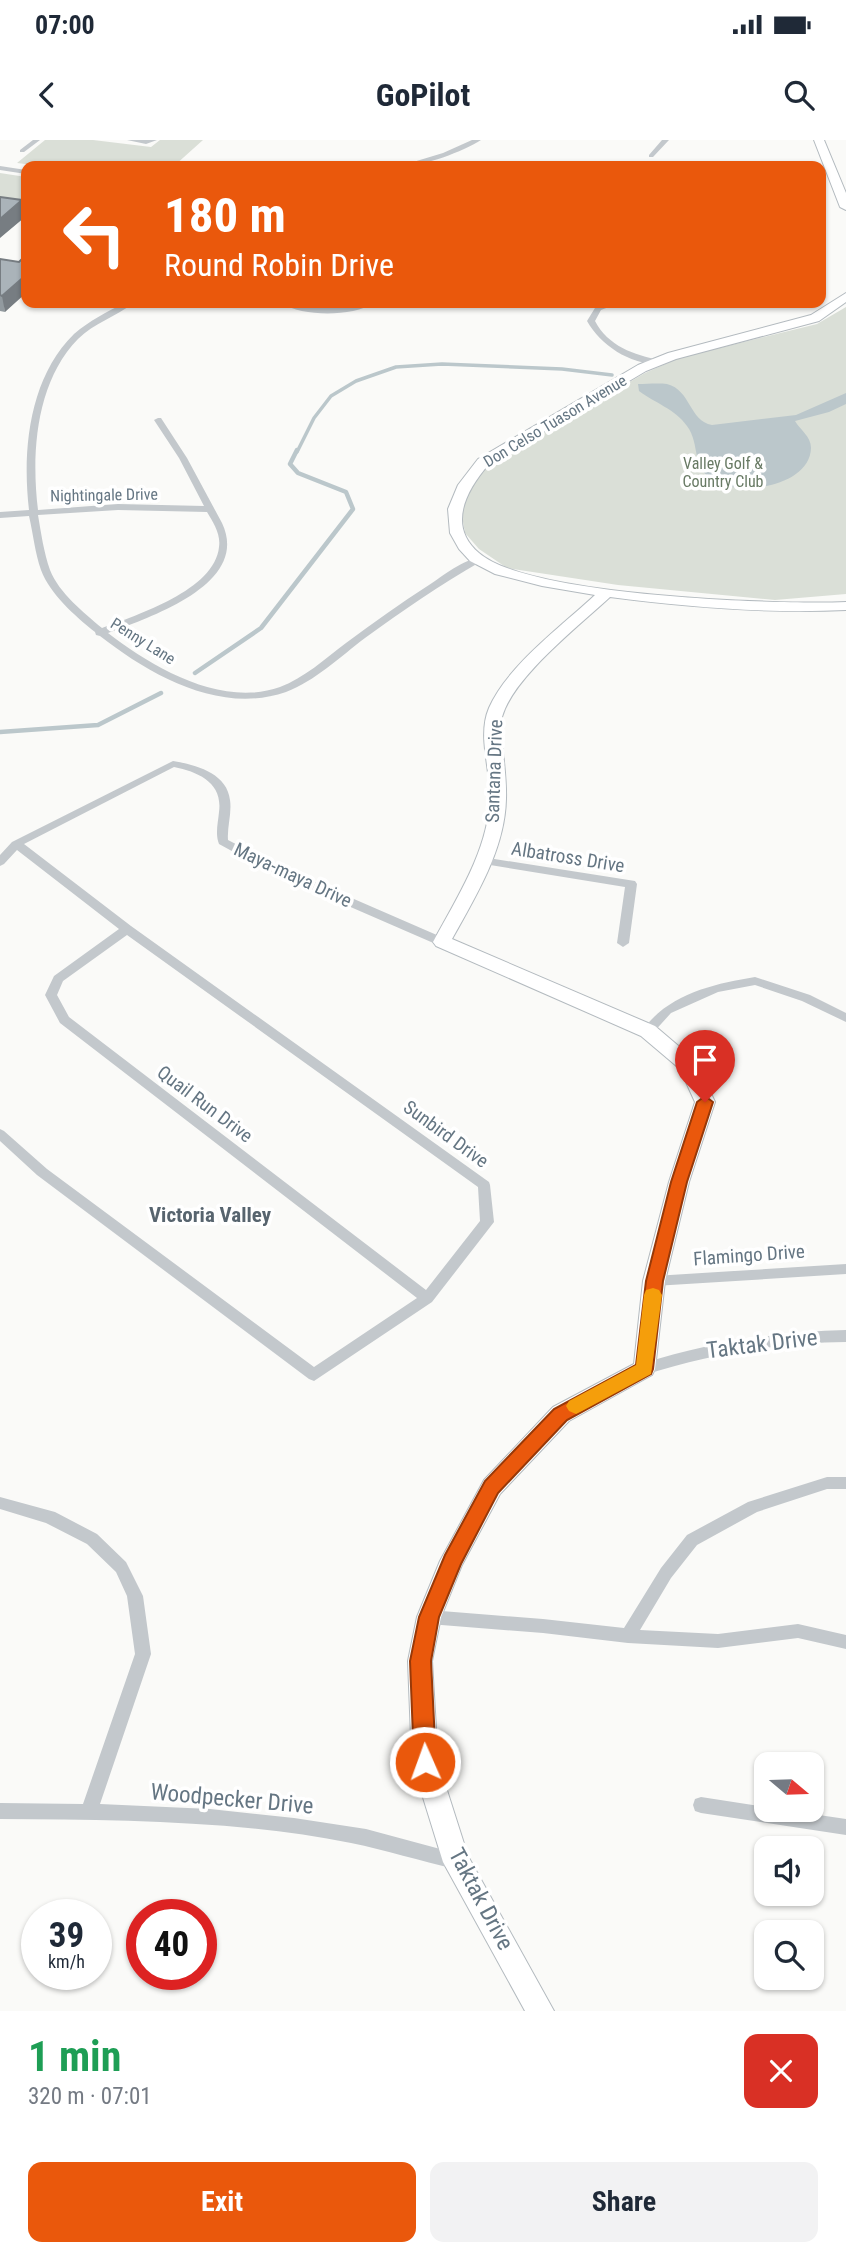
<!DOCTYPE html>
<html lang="en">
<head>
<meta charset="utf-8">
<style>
  :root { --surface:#fff; --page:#f2f2f3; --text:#1f2937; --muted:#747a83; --accent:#ea580c }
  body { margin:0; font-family:"Roboto Condensed",sans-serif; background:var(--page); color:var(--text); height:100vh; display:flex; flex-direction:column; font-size:26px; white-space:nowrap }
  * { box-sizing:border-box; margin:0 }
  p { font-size:23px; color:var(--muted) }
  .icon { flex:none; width:38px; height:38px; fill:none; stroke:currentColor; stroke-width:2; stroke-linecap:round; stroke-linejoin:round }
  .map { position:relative; height:1871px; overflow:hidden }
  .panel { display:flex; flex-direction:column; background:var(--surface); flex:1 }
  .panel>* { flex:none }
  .top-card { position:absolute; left:21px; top:21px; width:805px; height:147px; border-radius:14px; box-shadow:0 2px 5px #0004; background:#ea580c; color:#fff; overflow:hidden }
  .needle { width:46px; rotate:109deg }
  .fabs { position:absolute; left:754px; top:1612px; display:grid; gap:14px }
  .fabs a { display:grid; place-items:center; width:70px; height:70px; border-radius:14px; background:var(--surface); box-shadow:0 2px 5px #0004; font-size:35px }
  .speed { position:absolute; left:21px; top:1759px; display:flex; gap:14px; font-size:35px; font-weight:700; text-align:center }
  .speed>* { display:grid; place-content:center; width:91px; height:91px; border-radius:50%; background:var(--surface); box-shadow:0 2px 5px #0004; line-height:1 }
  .speed small { font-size:18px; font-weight:400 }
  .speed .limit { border:10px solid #d22; background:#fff; color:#111 }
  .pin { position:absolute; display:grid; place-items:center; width:60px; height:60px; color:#fff; margin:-72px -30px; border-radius:50% 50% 50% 0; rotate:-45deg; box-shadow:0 0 7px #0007 }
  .pin .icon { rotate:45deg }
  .me { position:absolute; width:77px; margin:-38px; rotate:358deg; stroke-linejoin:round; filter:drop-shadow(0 0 5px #0008) }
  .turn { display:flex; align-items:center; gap:24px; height:147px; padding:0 28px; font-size:32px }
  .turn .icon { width:91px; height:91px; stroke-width:2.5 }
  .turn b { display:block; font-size:49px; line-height:60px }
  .round { display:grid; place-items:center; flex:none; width:74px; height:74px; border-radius:14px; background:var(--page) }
  .summary { display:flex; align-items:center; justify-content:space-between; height:119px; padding:0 28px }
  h1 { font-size:42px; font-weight:700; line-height:52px; color:#1e9e55 }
  .primary-button { display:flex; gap:14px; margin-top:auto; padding:14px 28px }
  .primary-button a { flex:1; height:80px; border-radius:14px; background:var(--accent); color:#fff; font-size:28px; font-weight:700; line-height:80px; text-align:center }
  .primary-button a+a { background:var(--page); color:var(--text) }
  .status { display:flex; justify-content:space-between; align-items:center; height:49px; padding:0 35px; background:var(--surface); direction:ltr }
  .status svg { height:19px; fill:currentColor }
  header { display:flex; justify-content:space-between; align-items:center; height:91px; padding:0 28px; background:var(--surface); font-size:32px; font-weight:700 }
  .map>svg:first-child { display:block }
  .green { fill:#dadfd7 }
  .water { fill:#bbc7cb }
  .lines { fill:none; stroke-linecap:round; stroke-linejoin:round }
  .stream-far1 { stroke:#bbc7cb; stroke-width:3.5 }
  .stream { stroke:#bbc7cb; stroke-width:4.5 }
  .secondary-casing { stroke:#b3babf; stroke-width:2 }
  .street { fill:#c3c8cc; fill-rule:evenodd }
  .secondary { fill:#fff; fill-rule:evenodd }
  .wall { fill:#929a9f }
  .shaded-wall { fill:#777d82 }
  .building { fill:#aab3b9; stroke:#777d82; stroke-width:2 }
  .route { fill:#ea580c; stroke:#983908; stroke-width:2 }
  .slow { fill:#f59e0b }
  .labels { text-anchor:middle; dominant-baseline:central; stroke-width:7; stroke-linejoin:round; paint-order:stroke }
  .far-street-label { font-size:16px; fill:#657683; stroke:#fff }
  .far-park-label { font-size:16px; fill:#687a64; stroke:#fff }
  .street-label { font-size:19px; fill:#657683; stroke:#fff }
  .neighbourhood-label { font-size:21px; font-weight:bold; fill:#57646e; stroke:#fff }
  .near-street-label { font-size:23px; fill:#657683; stroke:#fff }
</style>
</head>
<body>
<div class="status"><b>07:00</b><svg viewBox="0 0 49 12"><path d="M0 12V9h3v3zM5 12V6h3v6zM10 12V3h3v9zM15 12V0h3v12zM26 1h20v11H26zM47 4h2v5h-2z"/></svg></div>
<header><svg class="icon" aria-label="back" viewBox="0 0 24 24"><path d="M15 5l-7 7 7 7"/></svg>GoPilot<svg class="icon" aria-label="search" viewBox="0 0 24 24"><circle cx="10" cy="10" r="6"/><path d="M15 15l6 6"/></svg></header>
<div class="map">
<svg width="846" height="1871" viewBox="0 0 846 1871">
  <rect width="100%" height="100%" fill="#fafaf8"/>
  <!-- green -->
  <path class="green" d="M 45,0 L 93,0 L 151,7 L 160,0 L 203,0 L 174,26 L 42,26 L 17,23 Z
    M 0,33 L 26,37 L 26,68 L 0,63 Z
    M 846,167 L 846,454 L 775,460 L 618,445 L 507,428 L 479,409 L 465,393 L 459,359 L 488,325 L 645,233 L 679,218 L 817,184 Z"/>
  <!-- water -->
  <path class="water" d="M 638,244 C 647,244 658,243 667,244 C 691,250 689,281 712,285 L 796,275 L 846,253 L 846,264 L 829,272 L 795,281 C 800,290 811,296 811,308 C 810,346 742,356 716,342 C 690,328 701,305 687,286 C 675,269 655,263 639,251 Z"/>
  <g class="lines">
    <!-- stream-far1 -->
    <path class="stream-far1" d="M 297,312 L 314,278 L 331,256 L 356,241 L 396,227 L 442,224 L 562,229 L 612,235"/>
    <!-- stream -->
    <path class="stream" d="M 195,533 L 261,488 L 353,369 L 346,352 L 298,333 L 290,324 L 297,310
      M 0,592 L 98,585 L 161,553"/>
    <!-- secondary casing -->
    <g class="secondary-casing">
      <path id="secondary" d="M 814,0 L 824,0 L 846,53 L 846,70 L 840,67 Z
        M 846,153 L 846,162 L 819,181 L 676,219 L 646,231 L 488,325 C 466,351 447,386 479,413 C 528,456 776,465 846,462 L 846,470 C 767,474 688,467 610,457 C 579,486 513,537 502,577 C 500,605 507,631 506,659 C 505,709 476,756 452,799 L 655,886 L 695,920 L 715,962 L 689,1042 L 665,1141 L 655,1229 L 652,1235 L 569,1281 L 500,1354 L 462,1425 L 441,1477 L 432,1521 L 438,1622 L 468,1716 L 554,1871 L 525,1871 L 443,1722 L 412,1622 L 408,1521 L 417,1477 L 440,1421 L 484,1340 L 553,1267 L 634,1224 L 643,1141 L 669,1042 L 695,962 L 680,929 L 641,896 L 436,806 L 433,802 C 457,758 488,710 490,659 C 491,630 477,596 489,568 C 507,526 562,486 595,455 L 542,446 L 495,434 L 470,421 L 459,409 L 450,393 L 448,369 L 458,345 L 478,319 L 638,225 L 668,213 L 811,175 Z"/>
    </g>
    <!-- street -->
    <path class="street" d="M 33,0 L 40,0 L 24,12 L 20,12 L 20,10 Z
      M 127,0 L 157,0 L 146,4 Z
      M 472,0 L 481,0 C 462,12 422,27 400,26 L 443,13 Z
      M 662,0 L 669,0 L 653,17 L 649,17 L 649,15 Z
      M 0,26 L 26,30 L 26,34 L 0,30 Z
      M 124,163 L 133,163 C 116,177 94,183 78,199 C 36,242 31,313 38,370 L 118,364 L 204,366 L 179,318 L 154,280 L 158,278 L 161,278 L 187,318 L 222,383 C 251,444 150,477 108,493 C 152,527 221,568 280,547 C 304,538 325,519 346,503 C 373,483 401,463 429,445 C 441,437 467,417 480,418 L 480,422 C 440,445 402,471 365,498 C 340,517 315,541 286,552 C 220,575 150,535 100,496 L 96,495 L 95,492 C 75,476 50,454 41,430 C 35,413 33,393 29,376 L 0,378 L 0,372 L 29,370 C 22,311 29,238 74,194 C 89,181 107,172 124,163 ZM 118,370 L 207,372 C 213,382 221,394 219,407 C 215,450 137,475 102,488 C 84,473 59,453 50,430 C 44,413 41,393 38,375 Z
      M 280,163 L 328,168 L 375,163 C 350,177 305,177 280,163 Z
      M 598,163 L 619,163 L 601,170 L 595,181 C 608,206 634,215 660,220 L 660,224 C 631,225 601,206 587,181 Z
      M 173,621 C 196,625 227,633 230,660 C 232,673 227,687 228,700 L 278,726 L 446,799 L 448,802 L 446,805 L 438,805 L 270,732 L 219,704 C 215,694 218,683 219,672 C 223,643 199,632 174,627 L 24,704 L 131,786 L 489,1042 L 490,1045 L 494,1082 L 432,1162 L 314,1241 L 309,1239 L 37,1035 L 0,1001 L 0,989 L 4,991 L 47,1029 L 314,1227 L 417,1158 L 60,883 L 45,855 L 54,836 L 119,789 L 17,710 L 4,724 L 0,726 L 0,715 L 12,702 ZM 127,795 L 478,1047 L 480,1081 L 426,1150 L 69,877 L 57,855 L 63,841 Z
      M 482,717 L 635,741 L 637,744 L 629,803 L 623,807 L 617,803 L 625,747 L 478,723 L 477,721 L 478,719 Z
      M 755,837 L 810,855 L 846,873 L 846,882 L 802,861 L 755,845 L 718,852 L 671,873 L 652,894 L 648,895 L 642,891 C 668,854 713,844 755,837 Z
      M 846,1124 L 846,1134 L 654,1146 L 649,1145 L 647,1141 L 649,1137 L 654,1136 Z
      M 846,1190 L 846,1202 C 776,1203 711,1214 644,1235 L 639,1233 L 637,1229 L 639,1225 L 644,1223 C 711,1202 776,1192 846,1190 Z
      M 827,1337 L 846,1337 L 846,1349 L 827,1349 L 757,1372 L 697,1405 L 671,1438 L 640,1490 L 718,1494 L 798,1484 L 846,1495 L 846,1509 L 798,1498 L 718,1508 L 628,1503 L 543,1493 L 429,1484 L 424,1482 L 421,1477 L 424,1472 L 429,1470 L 543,1479 L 624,1488 L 661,1428 L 687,1395 L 748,1362 Z
      M 0,1357 L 55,1372 L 97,1394 L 126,1422 L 143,1456 L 151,1514 L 100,1664 L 210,1669 L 294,1678 L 366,1689 L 455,1713 L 461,1715 L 463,1721 L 461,1727 L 455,1729 C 420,1721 386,1710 351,1703 C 236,1680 117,1680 0,1679 L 0,1663 L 83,1664 L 135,1514 L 127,1456 L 116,1432 L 87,1404 L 46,1383 L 0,1369 Z
      M 701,1657 L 766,1667 L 766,1670 L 785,1670 L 846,1679 L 846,1695 L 701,1673 L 695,1671 L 693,1665 L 695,1659 Z"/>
    <!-- secondary -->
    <use href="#secondary" class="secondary"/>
  </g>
  <!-- wall -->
  <path class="wall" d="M 0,119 L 5,172 L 0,171 Z"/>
  <!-- shaded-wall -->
  <path class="shaded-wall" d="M 22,60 L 25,77 L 0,98 L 0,79 Z
    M 26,135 L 26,153 L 5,172 L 2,156 Z"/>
  <!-- building -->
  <path class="building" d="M 0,57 L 22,60 L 0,79 Z
    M 26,115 L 26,135 L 2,156 L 0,155 L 0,119 L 19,122 Z"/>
  <!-- route -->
  <path class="route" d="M 705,956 L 713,962 L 687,1042 L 663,1141 L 653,1229 L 651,1234 L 567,1280 L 498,1353 L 461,1424 L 439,1477 L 431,1521 L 436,1622 L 432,1629 L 425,1632 L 417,1629 L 414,1622 L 410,1521 L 419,1477 L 445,1415 L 485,1341 L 554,1269 L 636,1225 L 646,1141 L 671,1042 L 697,962 Z"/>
  <!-- slow -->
  <path class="slow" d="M 653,1148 L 659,1150 L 662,1155 L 651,1234 L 582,1271 L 576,1274 L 569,1271 L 566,1266 L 569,1261 L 636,1225 L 644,1155 L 646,1150 Z"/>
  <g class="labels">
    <!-- far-street labels -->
    <g class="far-street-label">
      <text transform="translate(555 281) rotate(-31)">Don Celso Tuason Avenue</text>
      <text transform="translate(104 355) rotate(-1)">Nightingale Drive</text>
      <text transform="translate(143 501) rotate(32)">Penny Lane</text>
    </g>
    <!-- far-park labels -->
    <g class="far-park-label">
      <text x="723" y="323">Valley Golf &amp;<tspan x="723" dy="18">Country Club</tspan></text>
    </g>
    <!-- street labels -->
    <g class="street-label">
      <text transform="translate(494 631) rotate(-88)">Santana Drive</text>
      <text transform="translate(568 717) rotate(9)">Albatross Drive</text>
      <text transform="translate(293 735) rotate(25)">Maya-maya Drive</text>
      <text transform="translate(205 964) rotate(37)">Quail Run Drive</text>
      <text transform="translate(446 994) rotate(36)">Sunbird Drive</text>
      <text transform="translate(749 1115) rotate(-4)">Flamingo Drive</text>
    </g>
    <!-- neighbourhood labels -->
    <g class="neighbourhood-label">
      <text x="210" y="1075">Victoria Valley</text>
    </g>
    <!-- near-street labels -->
    <g class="near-street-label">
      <text transform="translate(762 1204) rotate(-7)">Taktak Drive</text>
      <text transform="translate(232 1659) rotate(5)">Woodpecker Drive</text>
      <text transform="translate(481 1759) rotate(62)">Taktak Drive</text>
    </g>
  </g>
</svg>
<div class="fabs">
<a><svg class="needle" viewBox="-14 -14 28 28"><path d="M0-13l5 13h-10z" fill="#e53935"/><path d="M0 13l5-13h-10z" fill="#747a83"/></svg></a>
<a><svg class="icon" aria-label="sound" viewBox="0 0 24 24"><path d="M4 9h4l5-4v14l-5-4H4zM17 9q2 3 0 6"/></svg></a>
<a><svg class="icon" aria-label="search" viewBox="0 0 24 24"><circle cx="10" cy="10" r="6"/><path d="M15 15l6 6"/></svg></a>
</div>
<div class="speed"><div>39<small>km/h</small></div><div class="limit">40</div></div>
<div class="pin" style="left:705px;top:962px;background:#d93025"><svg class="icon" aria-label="arrive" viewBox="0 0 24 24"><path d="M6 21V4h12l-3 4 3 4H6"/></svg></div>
<svg class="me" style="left:425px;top:1622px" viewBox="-20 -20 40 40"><circle r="17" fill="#ea580c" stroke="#fff" stroke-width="3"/><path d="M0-11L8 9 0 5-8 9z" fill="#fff"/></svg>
<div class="top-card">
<div class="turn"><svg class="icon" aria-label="left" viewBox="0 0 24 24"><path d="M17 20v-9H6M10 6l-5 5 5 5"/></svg><div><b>180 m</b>Round Robin Drive</div></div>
</div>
</div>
<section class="panel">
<div class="summary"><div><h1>1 min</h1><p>320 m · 07:01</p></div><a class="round" style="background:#d93025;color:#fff"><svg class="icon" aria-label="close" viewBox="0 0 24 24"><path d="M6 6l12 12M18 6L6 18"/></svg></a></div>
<div class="primary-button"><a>Exit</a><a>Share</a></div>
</section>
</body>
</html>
